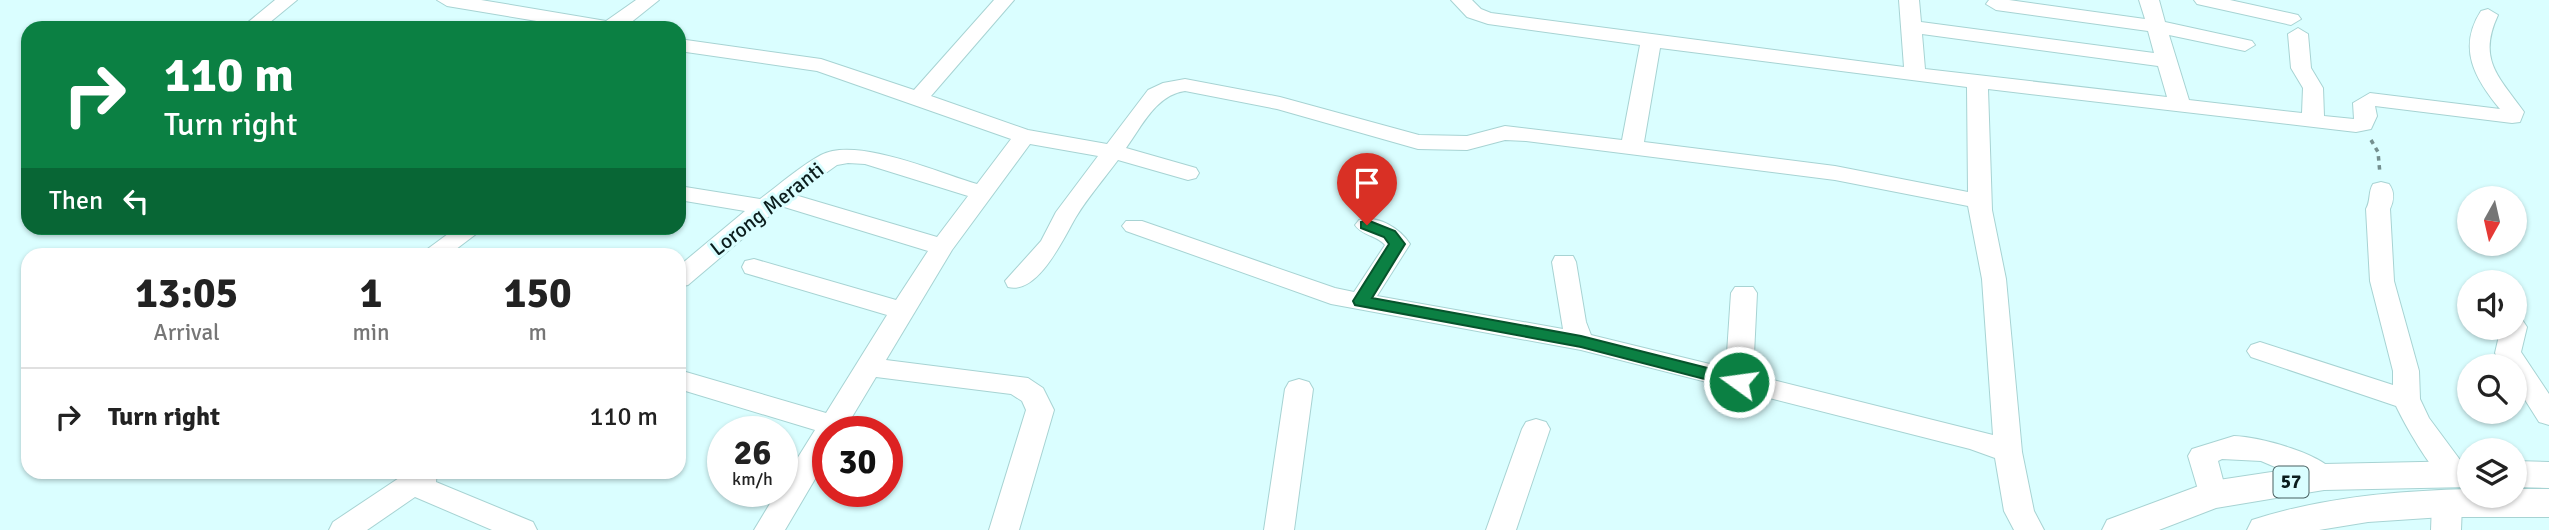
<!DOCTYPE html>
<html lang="en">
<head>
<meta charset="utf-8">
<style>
  :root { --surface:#fff; --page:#f6f6f6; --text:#222; --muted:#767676; --line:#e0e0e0 }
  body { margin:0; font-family:Signika,sans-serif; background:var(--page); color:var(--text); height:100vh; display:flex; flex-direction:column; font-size:26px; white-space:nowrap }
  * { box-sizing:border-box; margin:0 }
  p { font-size:23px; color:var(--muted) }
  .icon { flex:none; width:38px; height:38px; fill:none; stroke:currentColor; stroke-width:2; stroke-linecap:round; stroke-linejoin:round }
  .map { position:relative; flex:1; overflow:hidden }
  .side { position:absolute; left:21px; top:248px; width:665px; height:231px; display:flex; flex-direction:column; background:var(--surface); border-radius:21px; box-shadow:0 2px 5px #0004 }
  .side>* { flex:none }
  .banner { position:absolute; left:21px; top:21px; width:665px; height:214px; border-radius:21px; box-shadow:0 2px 5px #0004; background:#0b8043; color:#fff; overflow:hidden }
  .needle { width:46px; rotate:188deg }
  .controls { position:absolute; left:2457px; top:186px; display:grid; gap:14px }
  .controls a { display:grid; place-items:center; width:70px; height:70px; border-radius:50%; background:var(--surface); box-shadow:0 2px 5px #0004; font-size:35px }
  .speed { position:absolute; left:707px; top:416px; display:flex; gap:14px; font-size:35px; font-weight:700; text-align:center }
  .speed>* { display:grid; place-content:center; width:91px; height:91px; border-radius:50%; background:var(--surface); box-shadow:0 2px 5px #0004; line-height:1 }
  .speed small { font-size:18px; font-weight:400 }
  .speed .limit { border:10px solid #d22; background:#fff; color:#111 }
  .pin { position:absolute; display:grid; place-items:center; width:60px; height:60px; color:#fff; margin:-72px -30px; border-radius:50% 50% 50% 0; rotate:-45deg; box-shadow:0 0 7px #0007 }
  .pin .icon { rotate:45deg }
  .me { position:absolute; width:77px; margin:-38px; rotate:284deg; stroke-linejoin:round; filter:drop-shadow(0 0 5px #0008) }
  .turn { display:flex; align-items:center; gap:24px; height:147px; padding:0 28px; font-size:32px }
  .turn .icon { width:91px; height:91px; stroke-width:2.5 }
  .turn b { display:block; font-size:49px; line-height:60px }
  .then { display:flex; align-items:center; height:66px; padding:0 28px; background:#0003; gap:14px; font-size:26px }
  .eta { display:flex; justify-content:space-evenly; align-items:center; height:119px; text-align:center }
  .eta b { font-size:42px; font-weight:700; line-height:49px }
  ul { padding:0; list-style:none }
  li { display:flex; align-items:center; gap:21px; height:98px; padding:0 28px; border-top:2px solid var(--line) }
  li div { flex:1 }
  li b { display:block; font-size:26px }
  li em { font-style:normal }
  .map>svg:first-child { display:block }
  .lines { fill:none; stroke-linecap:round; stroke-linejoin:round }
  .minor-casing { stroke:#a7d3d3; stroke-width:2 }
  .major-casing { stroke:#a7d3d3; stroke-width:2 }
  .path { stroke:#748f8f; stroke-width:3.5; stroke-dasharray:4.5 4.5; stroke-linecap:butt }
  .minor { fill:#fff; fill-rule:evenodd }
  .major { fill:#fff; fill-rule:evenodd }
  .route { fill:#0b8043; stroke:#07532c; stroke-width:2 }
  .labels { text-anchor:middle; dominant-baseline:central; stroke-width:6; stroke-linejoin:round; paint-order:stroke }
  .shield { fill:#dafeff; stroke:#496061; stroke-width:2 }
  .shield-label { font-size:19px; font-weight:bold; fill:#0b1d1d }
  .street-label { font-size:21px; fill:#0b1d1d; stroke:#dafeff }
</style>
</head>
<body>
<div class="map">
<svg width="2549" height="530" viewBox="0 0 2549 530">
  <rect width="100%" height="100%" fill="#dafeff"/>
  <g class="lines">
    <!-- minor casing -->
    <g class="minor-casing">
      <path id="minor" d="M 275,0 L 297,0 L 263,28 L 241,28 Z
        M 437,0 L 481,0 L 606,21 L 636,0 L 659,0 L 624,28 L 579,28 L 447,6 Z
        M 994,0 L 1014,0 L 931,96 L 1028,130 L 1107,144 L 1148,90 L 1163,83 L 1185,79 L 1280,97 L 1419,135 L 1467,136 L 1505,126 L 1622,140 L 1640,45 L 1488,24 L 1467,17 L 1451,0 L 1472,0 L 1481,9 L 1491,13 L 1904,67 L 1899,0 L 1919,0 L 1921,22 L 2154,53 L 2148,31 L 1996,10 L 1986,4 L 1989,0 L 2009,0 L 2145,19 L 2139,0 L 2159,0 L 2165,22 L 2252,41 L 2255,45 L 2245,51 L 2169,35 L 2189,100 L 2302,113 L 2303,88 L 2291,68 L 2288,34 L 2298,28 L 2308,34 L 2311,68 L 2323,88 L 2324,116 L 2354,119 L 2353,103 L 2370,93 L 2500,109 C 2475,79 2457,48 2481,11 L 2488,9 L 2498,15 C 2477,60 2499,77 2524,112 L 2520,122 L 2512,123 L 2375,106 L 2377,116 L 2371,129 L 2356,132 L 1988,89 L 1992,210 L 2006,279 L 2022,452 L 2034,511 L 2044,530 L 2014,530 L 2004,511 L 1995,458 L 1970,449 L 1581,350 L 1331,304 L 1126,231 L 1122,226 L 1126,221 L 1142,221 L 1335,288 L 1354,292 L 1385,245 C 1377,235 1362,236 1355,225 L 1359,220 C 1378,215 1400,228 1410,244 L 1377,296 L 1563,329 L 1552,262 L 1555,256 L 1573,256 L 1576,262 L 1586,322 L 1591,335 L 1726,368 L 1731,293 L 1735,287 L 1753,287 L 1757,293 L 1753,375 L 1993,435 L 1982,279 L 1968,206 L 1835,180 L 1526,141 L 1505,140 L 1467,150 L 1418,149 L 1277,109 L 1185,91 C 1156,95 1142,126 1126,148 L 1196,168 L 1199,173 L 1196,178 L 1188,180 L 1118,160 C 1104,179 1088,197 1076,217 C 1063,239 1038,295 1008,287 L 1005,281 L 1041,241 L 1056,212 L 1098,156 L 1030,144 L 952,250 L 886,360 L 1028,378 L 1043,388 L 1054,410 L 1019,530 L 989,530 L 1026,410 L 1022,401 L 1011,394 L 876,377 L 843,432 L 828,432 L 828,457 L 785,530 L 754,530 L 777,492 L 782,492 L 782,483 L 815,430 L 679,389 L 679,370 L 826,413 L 887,315 L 745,273 L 742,267 L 745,261 L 754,259 L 896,300 L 928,251 L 781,206 L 688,285 L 679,287 L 679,266 L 745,211 L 679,200 L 679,186 L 760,199 C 779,185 799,167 821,155 C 856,136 939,173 977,184 L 1011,139 L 817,71 L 679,51 L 679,39 L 821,59 L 914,90 ZM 1922,34 L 2158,66 L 2167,97 L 1925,69 ZM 1660,48 L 1967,87 L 1968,192 L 1835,166 L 1644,142 ZM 848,163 L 865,164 L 968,196 L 937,237 L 795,195 L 837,165 Z
        M 2194,0 L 2230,0 L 2298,15 L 2301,19 L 2291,25 L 2197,4 Z
        M 2381,182 L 2389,184 C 2395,192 2394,200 2390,209 L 2394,281 L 2419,371 L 2420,399 L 2429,418 L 2469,472 L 2466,482 C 2459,484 2452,486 2445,481 C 2429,467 2405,425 2396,406 L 2251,357 L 2247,351 L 2251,345 L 2260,342 L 2393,385 L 2393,371 L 2370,281 L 2366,209 C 2371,200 2368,192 2373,184 Z
        M 456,228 L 484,228 L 447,256 L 418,256 Z
        M 2515,318 L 2523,321 L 2527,327 L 2521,352 L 2549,394 L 2549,425 L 2539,422 L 2515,384 L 2515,366 L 2503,366 L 2495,353 L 2501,327 L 2515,327 Z
        M 1299,379 L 1309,382 L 1313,389 L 1294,530 L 1264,530 L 1285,389 L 1289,382 Z
        M 1536,419 L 1546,422 L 1550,429 L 1516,530 L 1486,530 L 1522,429 L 1526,422 Z
        M 2234,436 C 2260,437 2326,454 2338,477 L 2334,485 L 2324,488 L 2261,461 L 2222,459 L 2218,461 L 2227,495 L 2222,503 L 2212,506 L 2202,503 L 2188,456 L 2192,449 Z
        M 408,472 L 437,472 L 436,482 L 533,522 L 537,530 L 492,530 L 415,497 L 367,530 L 329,530 L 333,522 Z
        M 2447,493 L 2457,496 L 2462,504 L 2461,530 L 2431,530 L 2432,504 L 2437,496 Z"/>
    </g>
    <!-- major casing -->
    <g class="major-casing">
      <path id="major" d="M 2469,461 L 2469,487 L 2324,490 L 2216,508 L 2159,530 L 2102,530 L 2107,520 L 2212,481 L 2324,464 Z
        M 2515,461 L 2549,462 L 2549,488 L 2515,487 Z
        M 2469,489 L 2469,495 L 2515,495 L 2515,489 L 2549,489 L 2549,517 L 2443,517 L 2368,522 L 2319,530 L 2247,530 L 2252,520 C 2323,497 2395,491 2469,489 Z"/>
    </g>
    <!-- path -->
    <path class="path" d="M 2371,140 L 2378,152 L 2380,174"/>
    <!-- minor -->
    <use href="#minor" class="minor"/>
    <!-- major -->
    <use href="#major" class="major"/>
  </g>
  <!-- route -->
  <path class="route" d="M 1367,220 L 1395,231 L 1405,244 L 1372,298 L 1581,336 L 1739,376 L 1748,382 L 1739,388 L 1581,347 L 1355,305 L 1353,301 L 1389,244 L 1384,237 L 1361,228 L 1361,222 Z"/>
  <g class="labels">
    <!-- shield labels -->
    <rect class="shield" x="2273.5" y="466.5" width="35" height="31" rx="5"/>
    <g class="shield-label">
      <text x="2291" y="482">57</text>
    </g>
    <!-- street labels -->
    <g class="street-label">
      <text transform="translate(767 209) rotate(-38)">Lorong Meranti</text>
    </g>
  </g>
</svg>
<div class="controls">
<a><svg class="needle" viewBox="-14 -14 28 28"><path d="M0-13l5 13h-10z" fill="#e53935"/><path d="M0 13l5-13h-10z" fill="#767676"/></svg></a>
<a><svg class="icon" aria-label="sound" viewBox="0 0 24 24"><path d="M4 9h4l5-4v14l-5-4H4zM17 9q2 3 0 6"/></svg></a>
<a><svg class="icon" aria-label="search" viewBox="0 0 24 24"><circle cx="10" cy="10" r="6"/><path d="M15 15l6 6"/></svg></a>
<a><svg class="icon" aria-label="layers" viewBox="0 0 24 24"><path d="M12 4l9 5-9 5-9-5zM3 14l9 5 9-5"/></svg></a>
</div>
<div class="speed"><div>26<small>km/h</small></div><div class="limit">30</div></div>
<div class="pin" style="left:1367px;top:225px;background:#d93025"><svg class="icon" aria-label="arrive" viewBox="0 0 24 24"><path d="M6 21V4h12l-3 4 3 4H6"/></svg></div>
<svg class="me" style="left:1739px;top:382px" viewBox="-20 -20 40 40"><circle r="17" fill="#0b8043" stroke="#fff" stroke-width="3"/><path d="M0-11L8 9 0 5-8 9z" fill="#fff"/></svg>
<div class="banner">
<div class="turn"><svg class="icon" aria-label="right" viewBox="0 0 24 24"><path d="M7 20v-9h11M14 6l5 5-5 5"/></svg><div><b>110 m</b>Turn right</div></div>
<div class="then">Then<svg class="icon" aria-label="left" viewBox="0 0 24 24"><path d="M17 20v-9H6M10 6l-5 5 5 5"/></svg></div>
</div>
<section class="side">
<div class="eta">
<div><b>13:05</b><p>Arrival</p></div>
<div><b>1</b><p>min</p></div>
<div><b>150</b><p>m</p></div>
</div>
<ul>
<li><svg class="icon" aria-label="right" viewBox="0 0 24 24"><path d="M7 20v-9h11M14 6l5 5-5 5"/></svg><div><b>Turn right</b></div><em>110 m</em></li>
</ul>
</section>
</div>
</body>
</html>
